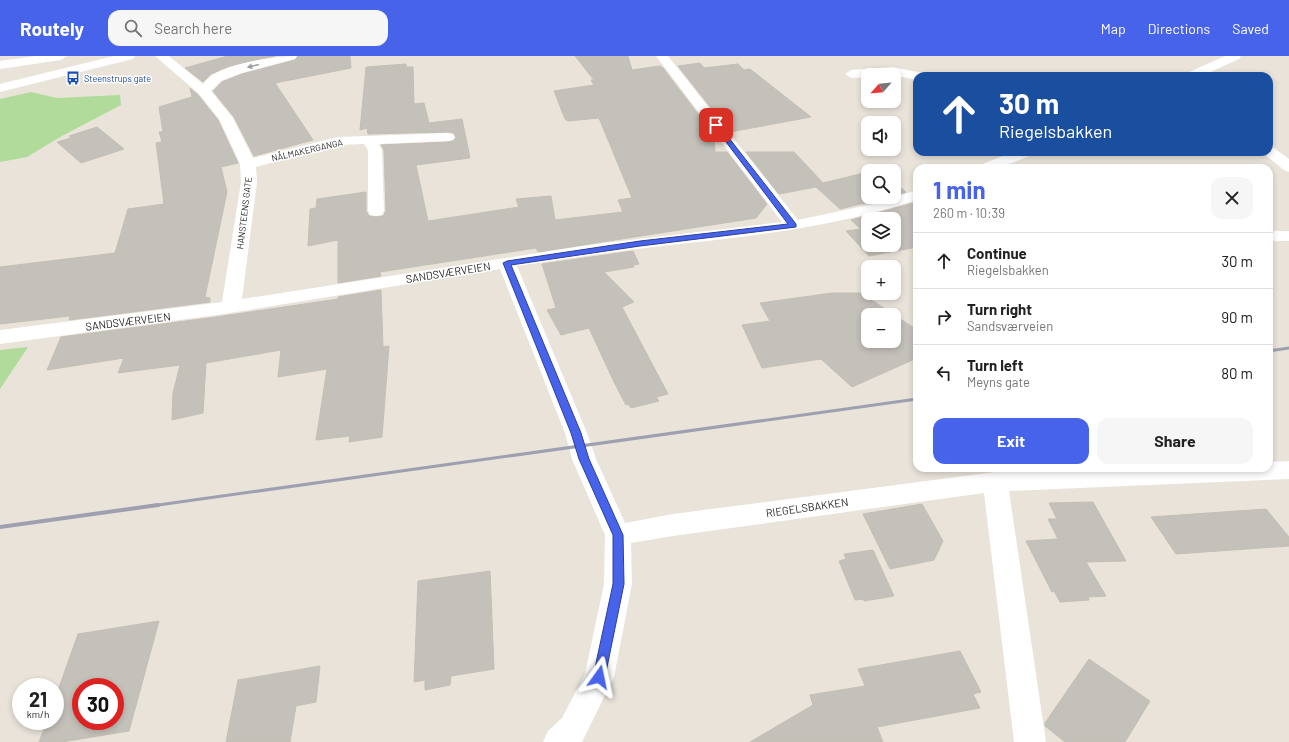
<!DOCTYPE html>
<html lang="en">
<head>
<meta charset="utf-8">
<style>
  :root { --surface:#fff; --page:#f6f6f6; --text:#222; --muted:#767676; --line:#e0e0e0; --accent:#4763e9 }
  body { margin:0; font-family:Barlow,sans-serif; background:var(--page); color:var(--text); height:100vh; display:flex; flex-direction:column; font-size:15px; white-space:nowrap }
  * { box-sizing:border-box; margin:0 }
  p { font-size:13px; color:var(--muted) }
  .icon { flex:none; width:22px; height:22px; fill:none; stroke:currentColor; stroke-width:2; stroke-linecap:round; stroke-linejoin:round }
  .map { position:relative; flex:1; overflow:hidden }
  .panel { position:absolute; left:913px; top:108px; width:360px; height:308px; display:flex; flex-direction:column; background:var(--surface); border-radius:12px; box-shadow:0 2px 6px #0003 }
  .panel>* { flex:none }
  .top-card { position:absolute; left:913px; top:16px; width:360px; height:84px; border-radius:12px; box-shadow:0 2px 6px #0003; background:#1a4fa0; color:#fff; overflow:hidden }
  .needle { width:26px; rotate:243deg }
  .controls { position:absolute; left:861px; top:12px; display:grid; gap:8px }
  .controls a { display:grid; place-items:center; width:40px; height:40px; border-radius:8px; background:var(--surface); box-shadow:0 2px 6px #0003; font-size:20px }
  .speed { position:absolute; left:12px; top:622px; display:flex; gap:8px; font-size:20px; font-weight:700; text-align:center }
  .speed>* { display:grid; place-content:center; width:52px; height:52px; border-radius:50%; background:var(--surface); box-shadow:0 2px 6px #0003; line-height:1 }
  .speed small { font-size:10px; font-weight:400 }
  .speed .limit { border:6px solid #d22; background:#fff; color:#111 }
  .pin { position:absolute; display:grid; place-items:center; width:34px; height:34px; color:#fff; margin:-17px; border-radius:8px; box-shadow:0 2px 6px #0006 }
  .me { position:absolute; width:44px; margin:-22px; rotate:12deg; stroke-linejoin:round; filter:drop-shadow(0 0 3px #0008) }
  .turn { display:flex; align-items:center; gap:14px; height:84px; padding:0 20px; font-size:18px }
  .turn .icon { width:52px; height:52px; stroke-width:2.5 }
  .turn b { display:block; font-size:28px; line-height:34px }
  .round { display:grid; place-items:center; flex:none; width:42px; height:42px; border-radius:12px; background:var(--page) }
  .head { display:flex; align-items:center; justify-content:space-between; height:68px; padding:0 20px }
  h1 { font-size:24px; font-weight:700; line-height:30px; color:var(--accent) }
  .cta { display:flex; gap:8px; margin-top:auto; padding:8px 20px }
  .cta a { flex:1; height:46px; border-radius:12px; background:var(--accent); color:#fff; font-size:16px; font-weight:700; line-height:46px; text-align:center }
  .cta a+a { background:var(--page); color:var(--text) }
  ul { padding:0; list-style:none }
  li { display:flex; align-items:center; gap:12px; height:56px; padding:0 20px; border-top:1px solid var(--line) }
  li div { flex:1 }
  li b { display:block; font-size:15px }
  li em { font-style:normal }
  header { display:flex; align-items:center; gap:24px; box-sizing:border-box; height:56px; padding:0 20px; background:var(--accent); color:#fff }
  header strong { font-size:19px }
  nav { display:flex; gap:22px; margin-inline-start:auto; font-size:14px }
  .search { width:280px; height:36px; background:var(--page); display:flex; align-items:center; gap:10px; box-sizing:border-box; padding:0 14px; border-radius:12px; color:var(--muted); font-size:15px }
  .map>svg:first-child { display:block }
  .green { fill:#b0db9b }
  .building { fill:#c4c0ba; stroke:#c4bfb5; fill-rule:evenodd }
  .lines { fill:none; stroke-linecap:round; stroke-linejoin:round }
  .minor { fill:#fff; fill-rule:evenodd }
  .rail-far1 { stroke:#9ea0b0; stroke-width:3 }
  .rail { stroke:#9ea0b0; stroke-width:4 }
  .oneway { fill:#9e9e9e }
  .route { fill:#4763e9; stroke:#2e4097 }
  .labels { text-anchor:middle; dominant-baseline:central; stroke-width:3; stroke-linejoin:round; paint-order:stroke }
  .far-transit-label { font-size:9px; fill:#164399; stroke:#fff; text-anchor:start }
  .far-street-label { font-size:9px; fill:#282828; stroke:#fff }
  .street-label { font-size:11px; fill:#282828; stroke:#fff }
</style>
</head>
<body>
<header>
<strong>Routely</strong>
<div class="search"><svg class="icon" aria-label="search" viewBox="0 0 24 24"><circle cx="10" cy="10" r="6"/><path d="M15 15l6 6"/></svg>Search here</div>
<nav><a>Map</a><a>Directions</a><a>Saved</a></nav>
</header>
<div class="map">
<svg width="1289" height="686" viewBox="0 0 1289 686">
  <rect width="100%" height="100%" fill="#e9e3da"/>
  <!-- green -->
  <path class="green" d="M 31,36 L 57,42 L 120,39 L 121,49 L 60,81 L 27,101 L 0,106 L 0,43 Z
    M 28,291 L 0,333 L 0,294 Z"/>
  <!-- building -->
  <path class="building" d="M 228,0 L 275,0 L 230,10 L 211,18 L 203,26 L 185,12 Z
    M 298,0 L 350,0 L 351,12 L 275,27 L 313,84 L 254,100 L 234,61 L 213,35 L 222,26 L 242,18 L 295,4 Z
    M 575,0 L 628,0 L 632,14 L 660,10 L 663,12 L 714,79 L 715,96 L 727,96 L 767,148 L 756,162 L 538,196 L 536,192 L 380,216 L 381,220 L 338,227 L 338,184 L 308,190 L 310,153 L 316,152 L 317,143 L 366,136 L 366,155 L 369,160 L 376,161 L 383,160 L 386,155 L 384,94 L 381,89 L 448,86 L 453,85 L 456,82 L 454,77 L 448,76 L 368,78 L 367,72 L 360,74 L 366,11 L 406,8 L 406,11 L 413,11 L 414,48 L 424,47 L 429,67 L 462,63 L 470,102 L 416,109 L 428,165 L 519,151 L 516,143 L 551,140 L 555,164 L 623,156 L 618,144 L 632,142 L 599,62 L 568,65 L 565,63 L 554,35 L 594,29 L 591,24 L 594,24 Z
    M 700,7 L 704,12 L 738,8 L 744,14 L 750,13 L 811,61 L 730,76 L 678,10 Z
    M 190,32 L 198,39 L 218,64 L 238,107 L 221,111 L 227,136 L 205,241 L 210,242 L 210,246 L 69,264 L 70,260 L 0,268 L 0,211 L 115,197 L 128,153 L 164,148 L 156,87 L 162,86 L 159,76 L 163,76 L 159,51 L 192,41 Z
    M 97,71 L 124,93 L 81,107 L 57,86 L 71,82 L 69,80 Z
    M 746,96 L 794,96 L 823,127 L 868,116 L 868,141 L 890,141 L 840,153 L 816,131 L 779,138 Z
    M 894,126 L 906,136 L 894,140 Z
    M 917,146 L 917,191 L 869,200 L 846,175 L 861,173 L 851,164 ZM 868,163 L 894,163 L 894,189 L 868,189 Z
    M 633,195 L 639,208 L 633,209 L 634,211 L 604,216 L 634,246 L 622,251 L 668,338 L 656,341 L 659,345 L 631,352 L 628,348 L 626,349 L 614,326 L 589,272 L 561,279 L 547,254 L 556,252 L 542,208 Z
    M 381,234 L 383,291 L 389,290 L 382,381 L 349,386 L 350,380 L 316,384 L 327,313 L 278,321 L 281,294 L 206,307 L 203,357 L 172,364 L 173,337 L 180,309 L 118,317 L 124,302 L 47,314 L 61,281 L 209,262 L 338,243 L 338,241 Z
    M 832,237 L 861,237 L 917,274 L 917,302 L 852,331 L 821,303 L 762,312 L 742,269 L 770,265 L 760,247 ZM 868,259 L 894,259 L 894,285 L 868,285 Z
    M 1093,446 L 1126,505 L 1086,506 L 1106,540 L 1088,541 L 1089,544 L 1060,546 L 1054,535 L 1052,536 L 1026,485 L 1058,483 L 1048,463 L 1057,463 L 1049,447 Z
    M 922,448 L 943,485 L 934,504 L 890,513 L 863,458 Z
    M 1266,453 L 1289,481 L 1289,490 L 1176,498 L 1151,461 Z
    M 873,494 L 894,540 L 864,545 L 863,543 L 855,544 L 839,505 L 846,503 L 844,498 Z
    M 490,515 L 494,613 L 451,620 L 450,629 L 425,634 L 425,624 L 414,626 L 418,525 Z
    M 159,565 L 129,675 L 62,686 L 39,686 L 47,665 L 55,665 L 55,643 L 78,578 ZM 81,631 L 115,631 L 115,665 L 81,665 Z
    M 960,595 L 981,636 L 973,638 L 980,652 L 877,671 L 883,686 L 750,686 L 813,649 L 810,639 L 865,630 L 858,613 Z
    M 1089,603 L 1150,645 L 1125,686 L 1065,686 L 1045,670 L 1045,667 Z
    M 320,610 L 316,646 L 296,650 L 290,686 L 226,686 L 238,624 Z"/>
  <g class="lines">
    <!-- minor -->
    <path class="minor" d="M 36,0 L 67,0 L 61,4 L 0,13 L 0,5 Z
      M 114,0 L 135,0 L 133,3 L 0,36 L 0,28 Z
      M 155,0 L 169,0 L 203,28 C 206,25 209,21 212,19 C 232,7 274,0 297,0 L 295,3 L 242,17 L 221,25 L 211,35 L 233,62 L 253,102 L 338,81 L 448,77 L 453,78 L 455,81 L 453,84 L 448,85 L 379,88 L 382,94 L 384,155 L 382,159 L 376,160 L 370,159 L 368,155 L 368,94 L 364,88 L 338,89 L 256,111 L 257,126 L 242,243 L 596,188 L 782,166 L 656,0 L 668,0 L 798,164 L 873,148 L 917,134 L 917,144 C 826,174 732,182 637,193 C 597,198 557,204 517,210 L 587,377 L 596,403 L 625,467 L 673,458 L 995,416 L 1107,412 L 1269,412 L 1269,406 L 1289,405 L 1289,423 L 1009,435 L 1046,686 L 1014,686 L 984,437 L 673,480 L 631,487 L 632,528 L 614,621 L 582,686 L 543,686 L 548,675 L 562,662 L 585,618 L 604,528 L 605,479 L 572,403 L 565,377 L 500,213 L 224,258 L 0,288 L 0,274 L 222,246 L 241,126 L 240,108 L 219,63 L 199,38 Z
      M 1225,0 L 1241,0 L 1239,3 L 1202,20 L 1186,20 L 1187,17 Z
      M 893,11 L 922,17 L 923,20 L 917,20 L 917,24 L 893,19 L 868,19 L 868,21 L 851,22 L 845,18 L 851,14 Z
      M 1269,91 L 1274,92 L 1289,103 L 1289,116 L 1284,114 L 1264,98 L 1262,96 L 1269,96 Z
      M 1013,96 L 1034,96 L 1032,99 L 999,112 L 977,112 L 980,109 Z
      M 1269,175 L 1289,175 L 1289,185 L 1269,185 Z"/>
    <!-- rail-far1 -->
    <path class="rail-far1" d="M 1269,295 L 1289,292
      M 151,450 L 917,343"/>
    <!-- rail -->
    <path class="rail" d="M 0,471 L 158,449"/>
  </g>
  <!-- one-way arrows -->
  <defs><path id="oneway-solid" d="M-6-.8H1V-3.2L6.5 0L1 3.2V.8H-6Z"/></defs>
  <use class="oneway" href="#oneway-solid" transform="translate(253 10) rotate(166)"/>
  <!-- route -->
  <path class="route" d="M 714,68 L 718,68 L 796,168 L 796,171 L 640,190 L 511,209 L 581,377 L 589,403 L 623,479 L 624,528 L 605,621 L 603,626 L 599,627 L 595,626 L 593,621 L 613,528 L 613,479 L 579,403 L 571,377 L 503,207 L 507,205 L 640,185 L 788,168 L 714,70 Z"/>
  <!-- icons -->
  <defs>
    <g id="bus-bare" transform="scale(1.08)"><path d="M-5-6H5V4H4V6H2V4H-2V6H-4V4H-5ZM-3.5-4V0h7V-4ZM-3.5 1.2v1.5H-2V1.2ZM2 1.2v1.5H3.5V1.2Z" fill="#1a4fb4" stroke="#fff" stroke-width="2.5" paint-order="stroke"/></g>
  </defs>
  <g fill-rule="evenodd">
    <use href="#bus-bare" x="73" y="22"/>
  </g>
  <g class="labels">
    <!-- far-transit labels -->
    <g class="far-transit-label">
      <text x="84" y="22">Steenstrups gate</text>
    </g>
    <!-- far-street labels -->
    <g class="far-street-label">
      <text transform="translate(307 94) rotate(-13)">NÅLMAKERGANGA</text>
      <text transform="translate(244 157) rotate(-83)">HANSTEENS GATE</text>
    </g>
    <!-- street labels -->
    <g class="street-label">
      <text transform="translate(448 216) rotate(-9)">SANDSVÆRVEIEN</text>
      <text transform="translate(128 265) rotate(-7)">SANDSVÆRVEIEN</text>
      <text transform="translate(807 451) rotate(-8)">RIEGELSBAKKEN</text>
    </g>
  </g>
</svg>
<div class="controls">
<a><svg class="needle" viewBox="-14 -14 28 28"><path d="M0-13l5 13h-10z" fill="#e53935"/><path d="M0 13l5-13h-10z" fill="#767676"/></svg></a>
<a><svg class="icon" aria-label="sound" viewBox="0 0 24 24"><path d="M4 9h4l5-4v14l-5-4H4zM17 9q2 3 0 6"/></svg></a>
<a><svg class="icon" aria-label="search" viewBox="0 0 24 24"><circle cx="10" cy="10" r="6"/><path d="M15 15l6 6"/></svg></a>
<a><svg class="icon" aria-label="layers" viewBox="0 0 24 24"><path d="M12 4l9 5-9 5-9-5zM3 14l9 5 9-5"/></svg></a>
<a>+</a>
<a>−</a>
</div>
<div class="speed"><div>21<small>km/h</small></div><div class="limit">30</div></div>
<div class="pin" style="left:716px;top:69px;background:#d93025"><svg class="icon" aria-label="arrive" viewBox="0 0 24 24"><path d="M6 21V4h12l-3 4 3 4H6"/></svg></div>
<svg class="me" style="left:599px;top:621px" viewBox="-20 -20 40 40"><path d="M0-17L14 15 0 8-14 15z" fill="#4763e9" stroke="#fff" stroke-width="4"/></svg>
<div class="top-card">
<div class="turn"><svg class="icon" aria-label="ahead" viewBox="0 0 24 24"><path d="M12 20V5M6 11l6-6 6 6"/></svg><div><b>30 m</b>Riegelsbakken</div></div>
</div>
<section class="panel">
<div class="head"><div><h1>1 min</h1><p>260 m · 10:39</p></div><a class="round"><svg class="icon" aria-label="close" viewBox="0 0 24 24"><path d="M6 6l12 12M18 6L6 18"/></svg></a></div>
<ul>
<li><svg class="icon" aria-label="ahead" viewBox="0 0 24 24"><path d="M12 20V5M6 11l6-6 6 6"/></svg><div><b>Continue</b><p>Riegelsbakken</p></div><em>30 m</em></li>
<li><svg class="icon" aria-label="right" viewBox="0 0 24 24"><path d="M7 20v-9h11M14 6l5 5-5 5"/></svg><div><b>Turn right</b><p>Sandsværveien</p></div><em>90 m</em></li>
<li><svg class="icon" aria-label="left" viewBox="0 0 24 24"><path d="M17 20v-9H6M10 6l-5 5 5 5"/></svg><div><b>Turn left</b><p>Meyns gate</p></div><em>80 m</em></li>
</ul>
<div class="cta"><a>Exit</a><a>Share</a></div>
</section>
</div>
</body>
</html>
